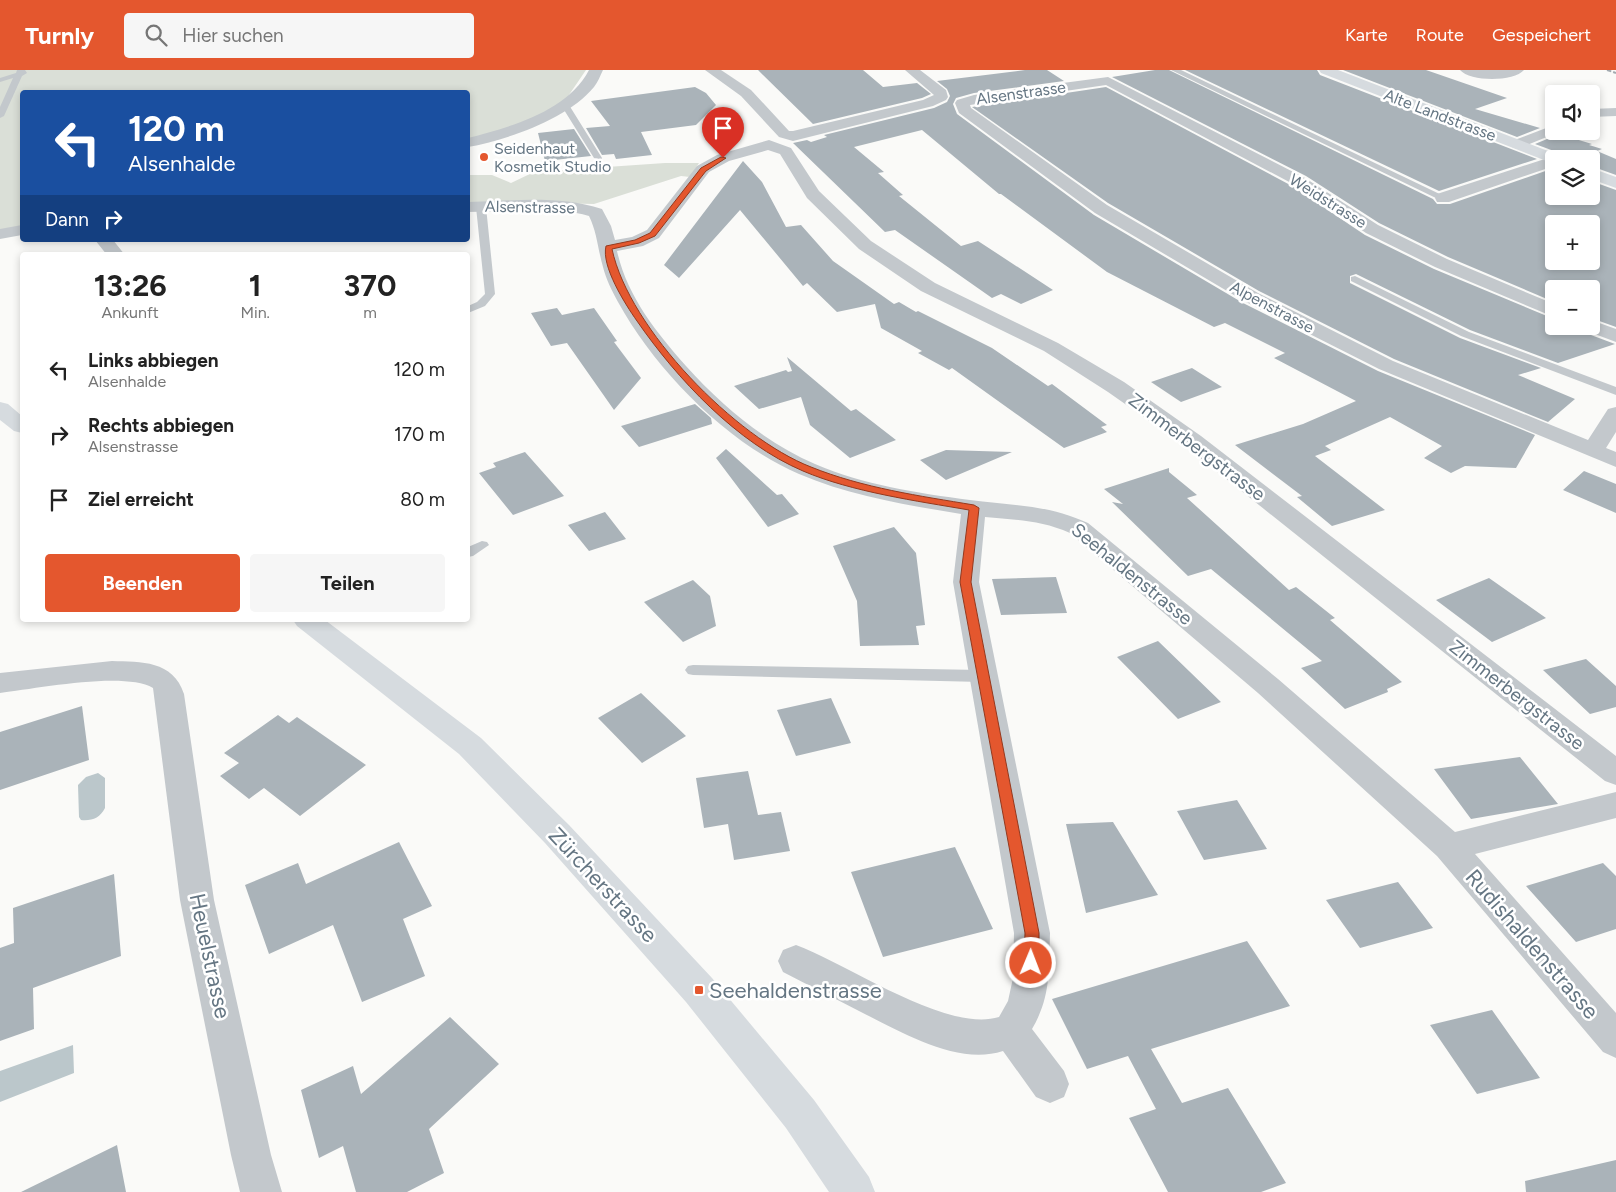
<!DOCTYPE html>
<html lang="de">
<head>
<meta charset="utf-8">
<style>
  :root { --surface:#fff; --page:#f6f6f6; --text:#222; --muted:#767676; --accent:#e4572e }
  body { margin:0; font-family:Figtree,sans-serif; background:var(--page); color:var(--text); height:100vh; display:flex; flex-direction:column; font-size:19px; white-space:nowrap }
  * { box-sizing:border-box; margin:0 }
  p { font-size:16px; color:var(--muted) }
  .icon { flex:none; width:28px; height:28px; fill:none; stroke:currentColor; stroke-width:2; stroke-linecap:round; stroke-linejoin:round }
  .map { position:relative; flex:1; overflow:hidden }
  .sheet { position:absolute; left:20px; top:182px; width:450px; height:370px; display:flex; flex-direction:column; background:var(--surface); border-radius:5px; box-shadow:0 2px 8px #0003 }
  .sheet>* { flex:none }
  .top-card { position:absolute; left:20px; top:20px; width:450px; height:152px; border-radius:5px; box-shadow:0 2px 8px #0003; background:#1a4fa0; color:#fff; overflow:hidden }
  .buttons { position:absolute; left:1545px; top:15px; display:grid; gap:10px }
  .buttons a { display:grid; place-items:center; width:55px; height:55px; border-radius:5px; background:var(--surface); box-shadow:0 2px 8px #0003; font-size:25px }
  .pin { position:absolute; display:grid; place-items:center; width:42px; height:42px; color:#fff; margin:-51px -21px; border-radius:50% 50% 50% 0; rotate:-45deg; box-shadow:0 0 5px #0007 }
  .pin .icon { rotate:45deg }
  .me { position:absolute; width:55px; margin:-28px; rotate:1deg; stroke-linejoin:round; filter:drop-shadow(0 0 4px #0008) }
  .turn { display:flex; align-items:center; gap:18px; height:105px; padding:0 25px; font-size:22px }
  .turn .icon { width:65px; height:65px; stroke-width:2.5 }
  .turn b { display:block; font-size:35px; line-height:42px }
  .then { display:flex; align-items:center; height:48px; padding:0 25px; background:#0003; gap:10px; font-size:19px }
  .eta { display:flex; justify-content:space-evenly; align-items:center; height:85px; text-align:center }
  .eta b { font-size:30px; font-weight:700; line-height:35px }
  .primary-button { display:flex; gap:10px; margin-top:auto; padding:10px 25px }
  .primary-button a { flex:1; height:58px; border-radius:5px; background:var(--accent); color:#fff; font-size:20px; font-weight:700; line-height:58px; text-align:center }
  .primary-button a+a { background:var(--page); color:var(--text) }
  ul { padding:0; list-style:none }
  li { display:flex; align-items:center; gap:15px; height:65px; padding:0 25px }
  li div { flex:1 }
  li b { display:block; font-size:19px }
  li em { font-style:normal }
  header { display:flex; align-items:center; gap:30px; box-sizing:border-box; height:70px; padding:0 25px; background:var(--accent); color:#fff }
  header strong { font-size:24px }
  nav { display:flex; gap:28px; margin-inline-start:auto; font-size:18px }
  .search { width:350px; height:45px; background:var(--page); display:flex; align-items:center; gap:12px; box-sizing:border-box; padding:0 18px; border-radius:5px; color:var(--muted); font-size:19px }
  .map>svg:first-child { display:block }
  .green { fill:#dadfd7 }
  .water { fill:#bbc7cb }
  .building { fill:#aab3b9; fill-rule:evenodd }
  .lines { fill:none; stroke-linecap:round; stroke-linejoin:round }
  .lane { fill:#c3c8cc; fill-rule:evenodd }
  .street { fill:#c3c8cc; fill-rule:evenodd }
  .secondary { fill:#d6dbdf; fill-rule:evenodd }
  .rail { stroke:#a2aab0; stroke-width:2; stroke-dasharray:4.5 2; stroke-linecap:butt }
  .route { fill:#e4572e; stroke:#94391e }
  .poi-dot { fill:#e4572e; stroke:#fff; stroke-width:2 }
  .labels { text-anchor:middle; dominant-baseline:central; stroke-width:5; stroke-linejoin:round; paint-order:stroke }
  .far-street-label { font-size:16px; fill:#657683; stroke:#fff }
  .far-poi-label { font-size:16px; fill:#657683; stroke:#fff; text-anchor:start }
  .street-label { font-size:19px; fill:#657683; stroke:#fff }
  .near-street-label { font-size:22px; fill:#657683; stroke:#fff }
  .near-poi-label { font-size:22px; fill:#657683; stroke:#fff; text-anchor:start }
</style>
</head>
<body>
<header>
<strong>Turnly</strong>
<div class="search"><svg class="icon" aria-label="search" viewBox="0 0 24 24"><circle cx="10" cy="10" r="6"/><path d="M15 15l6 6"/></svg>Hier suchen</div>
<nav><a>Karte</a><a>Route</a><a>Gespeichert</a></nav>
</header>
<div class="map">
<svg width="1616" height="1122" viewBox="0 0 1616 1122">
  <rect width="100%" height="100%" fill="#fafaf8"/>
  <!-- green -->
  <path class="green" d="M 0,0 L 586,0 L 558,41 L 486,68 L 468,71 L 468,22 L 22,22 L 22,159 L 0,163 Z
    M 665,93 L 699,93 L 690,107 L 681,106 L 594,134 L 551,133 L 468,140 L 468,105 L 492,105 L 511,113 L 534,102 Z"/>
  <!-- water -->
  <path class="water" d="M 98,703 L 105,708 L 105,738 C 100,748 92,751 81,750 L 79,747 L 78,715 L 86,707 Z
    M 73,975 L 74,1003 L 0,1032 L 0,1001 Z"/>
  <!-- building -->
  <path class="building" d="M 758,0 L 863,0 L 883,17 L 917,13 L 931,24 L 922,28 L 813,54 Z
    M 1025,0 L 1047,0 L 1064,11 L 974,23 L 956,28 L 953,34 L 957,44 L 1094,145 L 1243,233 L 1378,301 L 1535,365 L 1516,398 L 1465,396 L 1451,403 L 1424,388 L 1442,376 L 1390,347 L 1325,376 L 1331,380 L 1315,386 L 1385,440 L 1332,456 L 1297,427 L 1302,426 L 1235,375 L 1303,354 L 1356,331 L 1274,288 L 1285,283 L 1225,253 L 1214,257 L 1107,202 L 1001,124 L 999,124 L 922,60 L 854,77 L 884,102 L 878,103 L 903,125 L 899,126 L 961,176 L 978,171 L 1053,220 L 1021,234 L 1001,224 L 992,228 L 895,160 L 885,162 L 793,73 L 807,70 L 811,72 L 827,67 L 824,65 L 934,38 L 947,32 L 950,26 L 947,19 L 937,11 Z
    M 1155,0 L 1169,0 L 1433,129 L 1437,134 L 1450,134 L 1554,98 L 1554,126 L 1591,126 L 1591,111 L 1616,120 L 1616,257 L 1591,248 L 1591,219 L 1554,219 L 1554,232 L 1448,187 L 1379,153 L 1306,106 L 1112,7 ZM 1554,154 L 1591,154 L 1591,191 L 1554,191 Z
    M 1185,0 L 1317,0 L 1320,5 L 1537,89 L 1439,121 Z
    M 1343,0 L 1426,0 L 1507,28 L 1475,39 L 1540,58 L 1517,67 Z
    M 695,17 L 706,23 L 716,35 L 696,55 L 641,62 L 652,85 L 616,89 L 614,84 L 602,85 L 586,58 L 610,56 L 591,31 Z
    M 1106,17 L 1292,116 L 1365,165 L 1434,199 L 1554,249 L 1554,256 L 1579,256 L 1583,262 L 1615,274 L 1558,293 L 1470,260 L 1356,204 L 1350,206 L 1350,213 L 1460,268 L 1541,298 L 1518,305 L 1575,329 L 1548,352 L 1394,289 L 1259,221 L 1108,133 L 972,37 Z
    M 574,59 L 591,86 L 545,91 L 538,63 Z
    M 1559,64 L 1592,74 L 1589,75 L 1602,79 L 1597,81 L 1616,89 L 1616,105 L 1591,96 L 1591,89 L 1565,89 L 1562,84 L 1535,74 Z
    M 743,91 L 762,112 L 786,157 L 801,155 L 833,191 L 894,234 L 899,232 L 916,242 L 918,241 L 992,278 L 1048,316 L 1052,314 L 1107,355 L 1101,357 L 1107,362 L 1064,378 L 952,298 L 949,300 L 918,283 L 922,281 L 881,258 L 875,234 L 837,242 L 807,213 L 803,216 L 740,140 L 679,208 L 664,195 Z
    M 557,238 L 562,245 L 594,238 L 617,271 L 614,272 L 641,308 L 614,340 L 567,273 L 551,276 L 531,243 Z
    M 787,287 L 851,341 L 856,339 L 896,370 L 850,388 L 810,355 L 801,327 L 759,339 L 734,316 L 786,300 L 788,302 L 792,301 Z
    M 1192,298 L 1222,317 L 1181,332 L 1151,312 Z
    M 695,334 L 711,348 L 712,354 L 639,377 L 621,356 Z
    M 726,379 L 777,425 L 782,424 L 799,444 L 768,457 L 716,388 Z
    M 946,380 L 1012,382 L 946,410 L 920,390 Z
    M 525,382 L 564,426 L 513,445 L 479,403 L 496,397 L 493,393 Z
    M 1169,398 L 1169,402 L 1197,425 L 1187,428 L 1289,520 L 1296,517 L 1335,548 L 1330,550 L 1402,612 L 1387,619 L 1388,622 L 1345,639 L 1301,598 L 1322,591 L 1211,499 L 1188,506 L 1112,432 L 1123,434 L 1104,419 Z
    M 1584,401 L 1616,414 L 1616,443 L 1563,420 Z
    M 605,442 L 626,469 L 589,481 L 568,455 Z
    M 894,457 L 916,483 L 925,555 L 916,556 L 919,575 L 860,576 L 857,531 L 833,476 Z
    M 1056,507 L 1067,543 L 1001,545 L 992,509 Z
    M 1489,508 L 1546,548 L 1492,572 L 1436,530 Z
    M 693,510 L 710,526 L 716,556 L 683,572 L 644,532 Z
    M 1158,571 L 1221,632 L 1178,649 L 1117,587 Z
    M 1586,589 L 1616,616 L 1616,637 L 1590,644 L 1543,600 Z
    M 641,623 L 686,666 L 642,693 L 598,648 Z
    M 831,628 L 851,673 L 796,686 L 777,640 Z
    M 82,636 L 89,690 L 0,720 L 0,662 Z
    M 278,645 L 289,653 L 297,647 L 366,695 L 300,746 L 264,718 L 249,729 L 220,706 L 239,693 L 224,683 Z
    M 1520,687 L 1558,734 L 1471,749 L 1434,699 Z
    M 748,701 L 758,745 L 781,742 L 790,781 L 734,790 L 728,754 L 704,758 L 696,708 Z
    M 1237,730 L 1267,779 L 1204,790 L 1177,741 Z
    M 1113,752 L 1158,825 L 1086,843 L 1066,754 Z
    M 399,772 L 432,836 L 403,849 L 425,906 L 362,932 L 333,855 L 269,884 L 245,815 L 298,793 L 306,814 Z
    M 955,777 L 993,859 L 883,887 L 851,802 Z
    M 1603,793 L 1616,806 L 1616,859 L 1576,872 L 1526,816 Z
    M 114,804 L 121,886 L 33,918 L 34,959 L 0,971 L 0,878 L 14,873 L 13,838 Z
    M 1398,812 L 1433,858 L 1360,878 L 1326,830 Z
    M 1247,871 L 1290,936 L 1151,979 L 1182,1033 L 1228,1018 L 1286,1113 L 1261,1122 L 1168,1122 L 1129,1048 L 1156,1039 L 1128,986 L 1087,999 L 1052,929 Z
    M 1492,940 L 1540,1008 L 1477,1024 L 1430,955 Z
    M 450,947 L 499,994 L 429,1059 L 444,1103 L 407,1122 L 356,1122 L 343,1076 L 319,1088 L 301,1020 L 353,996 L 361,1024 Z
    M 117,1075 L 126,1122 L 21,1122 Z
    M 1616,1090 L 1616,1122 L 1526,1122 L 1525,1111 Z"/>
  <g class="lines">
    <!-- lane -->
    <path class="lane" d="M 17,0 L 25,0 L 27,3 L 22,6 L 4,46 L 0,48 L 0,37 L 13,8 L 0,12 L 0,8 L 16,3 Z
      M 1171,0 L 1181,0 L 1448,128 L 1446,130 L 1440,130 Z
      M 562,33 L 569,35 L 602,88 L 601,90 L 594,88 L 561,35 Z
      M 481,134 L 486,137 L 495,224 L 485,236 L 468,243 L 468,236 L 477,232 L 485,224 L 476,137 Z
      M 1355,206 L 1469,262 L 1616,317 L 1616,325 L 1461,266 L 1351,211 L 1351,207 Z
      M 482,471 L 487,472 L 489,475 L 473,486 L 468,487 L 468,477 Z
      M 693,595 L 982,600 L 988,602 L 990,606 L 988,610 L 982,612 L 693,605 L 688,604 L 685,600 L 688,596 Z"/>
    <!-- street -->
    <path class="street" d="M 589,0 L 603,0 C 600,6 598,12 594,17 C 568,49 507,70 468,77 L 468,68 C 510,57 567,42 589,0 Z
      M 705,0 L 721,0 L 751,20 L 789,61 L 793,61 L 923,30 L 934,25 L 905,0 L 920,0 L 946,20 L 948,27 L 946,30 L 933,36 L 793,71 L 779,67 L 741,26 Z
      M 1460,0 L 1524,0 C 1514,12 1470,12 1460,0 Z
      M 1108,7 L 1305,108 L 1378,155 L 1447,189 L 1554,234 L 1554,247 L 1435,197 L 1366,163 L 1293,114 L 1106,15 L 970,35 L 971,38 L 1107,135 L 1258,223 L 1393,291 L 1588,370 L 1608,339 L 1616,337 L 1616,362 L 1606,378 L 1616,382 L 1616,397 L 1379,299 L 1244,231 L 1095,143 L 959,43 L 955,33 L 957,30 L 974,25 Z
      M 1616,38 L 1616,46 L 1591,47 L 1591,39 Z
      M 1554,55 L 1554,61 L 1559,62 L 1517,79 L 1512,77 L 1509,74 L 1512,71 Z
      M 769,70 L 791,78 L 819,121 L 871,171 L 935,213 L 1058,273 L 1124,312 L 1201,366 L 1616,686 L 1616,715 L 1605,711 L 1185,376 L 1108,322 L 1044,281 L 921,221 L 859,179 L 807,128 L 780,84 L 768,80 L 729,91 L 709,102 L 659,168 L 643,176 L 617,181 C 627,226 656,262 686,296 C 722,336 766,373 815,394 C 863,415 918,423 970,430 C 1013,436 1046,434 1088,453 L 1278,609 L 1455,762 L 1616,722 L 1616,748 L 1475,784 L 1616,943 L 1616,988 L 1603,982 L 1437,786 L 1258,623 L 1070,463 C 1041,450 1017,450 985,447 L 979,512 L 1050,863 C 1049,899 1051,927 1032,959 L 1064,1001 L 1069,1014 L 1064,1027 L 1050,1033 L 1036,1027 L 1003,981 C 956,996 900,961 859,941 C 834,928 808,915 783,902 L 778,891 L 783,880 L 796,875 C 848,894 946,963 999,947 L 1008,931 L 1013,908 L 1014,863 L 953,512 L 961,444 C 907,435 850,426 799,404 C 727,373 656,301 618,232 C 612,221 606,209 603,197 C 598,180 597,162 589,146 C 550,134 508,142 468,142 L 468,132 C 513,131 558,125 602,139 L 611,156 L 615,170 L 632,167 L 647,160 L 697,96 L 717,85 Z
      M 1554,86 L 1560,89 L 1554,89 L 1554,96 L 1449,132 L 1437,132 L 1435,128 L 1437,124 Z
      M 22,155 L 22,165 L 0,169 L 0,159 Z
      M 95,170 L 113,170 L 125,185 L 107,185 Z
      M 1591,250 L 1616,259 L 1616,272 L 1584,260 L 1581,256 L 1591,256 Z
      M 112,591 C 141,592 173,590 184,624 L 214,830 L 271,1085 L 282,1122 L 240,1122 L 231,1085 L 180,830 L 153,618 C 124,601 35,619 0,623 L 0,603 Z"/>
    <!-- secondary -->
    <path class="secondary" d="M 1319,0 L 1338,0 L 1561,86 L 1563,89 L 1554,89 L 1554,93 L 1549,92 L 1321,3 Z
      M 1591,98 L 1616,107 L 1616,118 L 1591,109 Z
      M 0,332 L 8,334 L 22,346 L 22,363 L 14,361 L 0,350 Z
      M 293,550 L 325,550 L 481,668 L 569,755 L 712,908 L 814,1030 L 869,1107 L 875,1122 L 829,1122 L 786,1058 L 686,932 L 545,773 L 459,684 L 297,556 Z"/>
    <!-- rail -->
    <path class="rail" d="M 1607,0 L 1616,3"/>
  </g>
  <!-- route -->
  <path class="route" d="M 721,87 L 726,88 L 706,101 L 655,166 L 639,173 L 612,179 C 629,259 736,368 811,397 C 863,418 920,426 974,435 L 979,438 L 971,512 L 1039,863 L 1039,893 L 1036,898 L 1031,900 L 1026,898 L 1024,893 L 1025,863 L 960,512 L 969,440 C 917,431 852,422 803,401 C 737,373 677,309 637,251 C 625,234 601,196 606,176 L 635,170 L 650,163 L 701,98 Z"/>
  <!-- markers -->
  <g class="poi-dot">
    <circle cx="484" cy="87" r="5"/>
    <rect x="694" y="915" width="10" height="10" rx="2.5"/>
  </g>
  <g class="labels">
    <!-- far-street labels -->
    <g class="far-street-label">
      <text transform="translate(1021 23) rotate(-8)">Alsenstrasse</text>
      <text transform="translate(1440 45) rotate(21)">Alte Landstrasse</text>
      <text transform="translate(1328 131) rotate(32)">Weidstrasse</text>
      <text transform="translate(530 137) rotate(1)">Alsenstrasse</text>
      <text transform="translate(1272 237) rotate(28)">Alpenstrasse</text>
    </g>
    <!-- far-poi labels -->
    <g class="far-poi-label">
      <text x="494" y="78">Seidenhaut<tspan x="494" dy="18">Kosmetik Studio</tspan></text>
    </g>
    <!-- street labels -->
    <g class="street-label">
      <text transform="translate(1197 377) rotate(37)">Zimmerbergstrasse</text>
      <text transform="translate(1132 504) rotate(39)">Seehaldenstrasse</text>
      <text transform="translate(1517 625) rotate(38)">Zimmerbergstrasse</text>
    </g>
    <!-- near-street labels -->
    <g class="near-street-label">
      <text transform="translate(603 815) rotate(47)">Zürcherstrasse</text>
      <text transform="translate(1532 874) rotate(49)">Rudishaldenstrasse</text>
      <text transform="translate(210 886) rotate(78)">Heuelstrasse</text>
    </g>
    <!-- near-poi labels -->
    <g class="near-poi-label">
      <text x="709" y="920">Seehaldenstrasse</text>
    </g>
  </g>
</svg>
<div class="buttons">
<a><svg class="icon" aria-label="sound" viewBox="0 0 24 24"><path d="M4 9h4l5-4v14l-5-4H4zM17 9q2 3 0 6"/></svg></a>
<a><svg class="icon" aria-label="layers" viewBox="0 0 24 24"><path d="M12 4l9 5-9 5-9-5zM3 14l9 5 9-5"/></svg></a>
<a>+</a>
<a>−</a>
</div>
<div class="pin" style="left:723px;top:88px;background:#d93025"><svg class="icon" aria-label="arrive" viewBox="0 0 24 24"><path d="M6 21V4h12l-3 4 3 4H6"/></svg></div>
<svg class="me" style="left:1031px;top:893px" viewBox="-20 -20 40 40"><circle r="17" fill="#e4572e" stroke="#fff" stroke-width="3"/><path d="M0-11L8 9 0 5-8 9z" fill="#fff"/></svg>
<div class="top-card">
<div class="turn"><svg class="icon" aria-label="left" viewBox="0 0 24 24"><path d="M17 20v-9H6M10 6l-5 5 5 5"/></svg><div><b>120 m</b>Alsenhalde</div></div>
<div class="then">Dann<svg class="icon" aria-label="right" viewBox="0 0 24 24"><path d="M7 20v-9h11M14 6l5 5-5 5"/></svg></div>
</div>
<section class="sheet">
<div class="eta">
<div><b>13:26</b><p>Ankunft</p></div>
<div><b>1</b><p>Min.</p></div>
<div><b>370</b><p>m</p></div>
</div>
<ul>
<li><svg class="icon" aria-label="left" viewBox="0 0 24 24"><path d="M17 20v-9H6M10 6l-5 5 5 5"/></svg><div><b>Links abbiegen</b><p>Alsenhalde</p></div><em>120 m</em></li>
<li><svg class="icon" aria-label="right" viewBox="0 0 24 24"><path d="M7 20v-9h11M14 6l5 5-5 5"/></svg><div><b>Rechts abbiegen</b><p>Alsenstrasse</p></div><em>170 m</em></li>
<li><svg class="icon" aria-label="arrive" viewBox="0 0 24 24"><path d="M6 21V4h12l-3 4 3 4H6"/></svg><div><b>Ziel erreicht</b></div><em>80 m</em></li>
</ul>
<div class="primary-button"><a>Beenden</a><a>Teilen</a></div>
</section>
</div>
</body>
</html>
